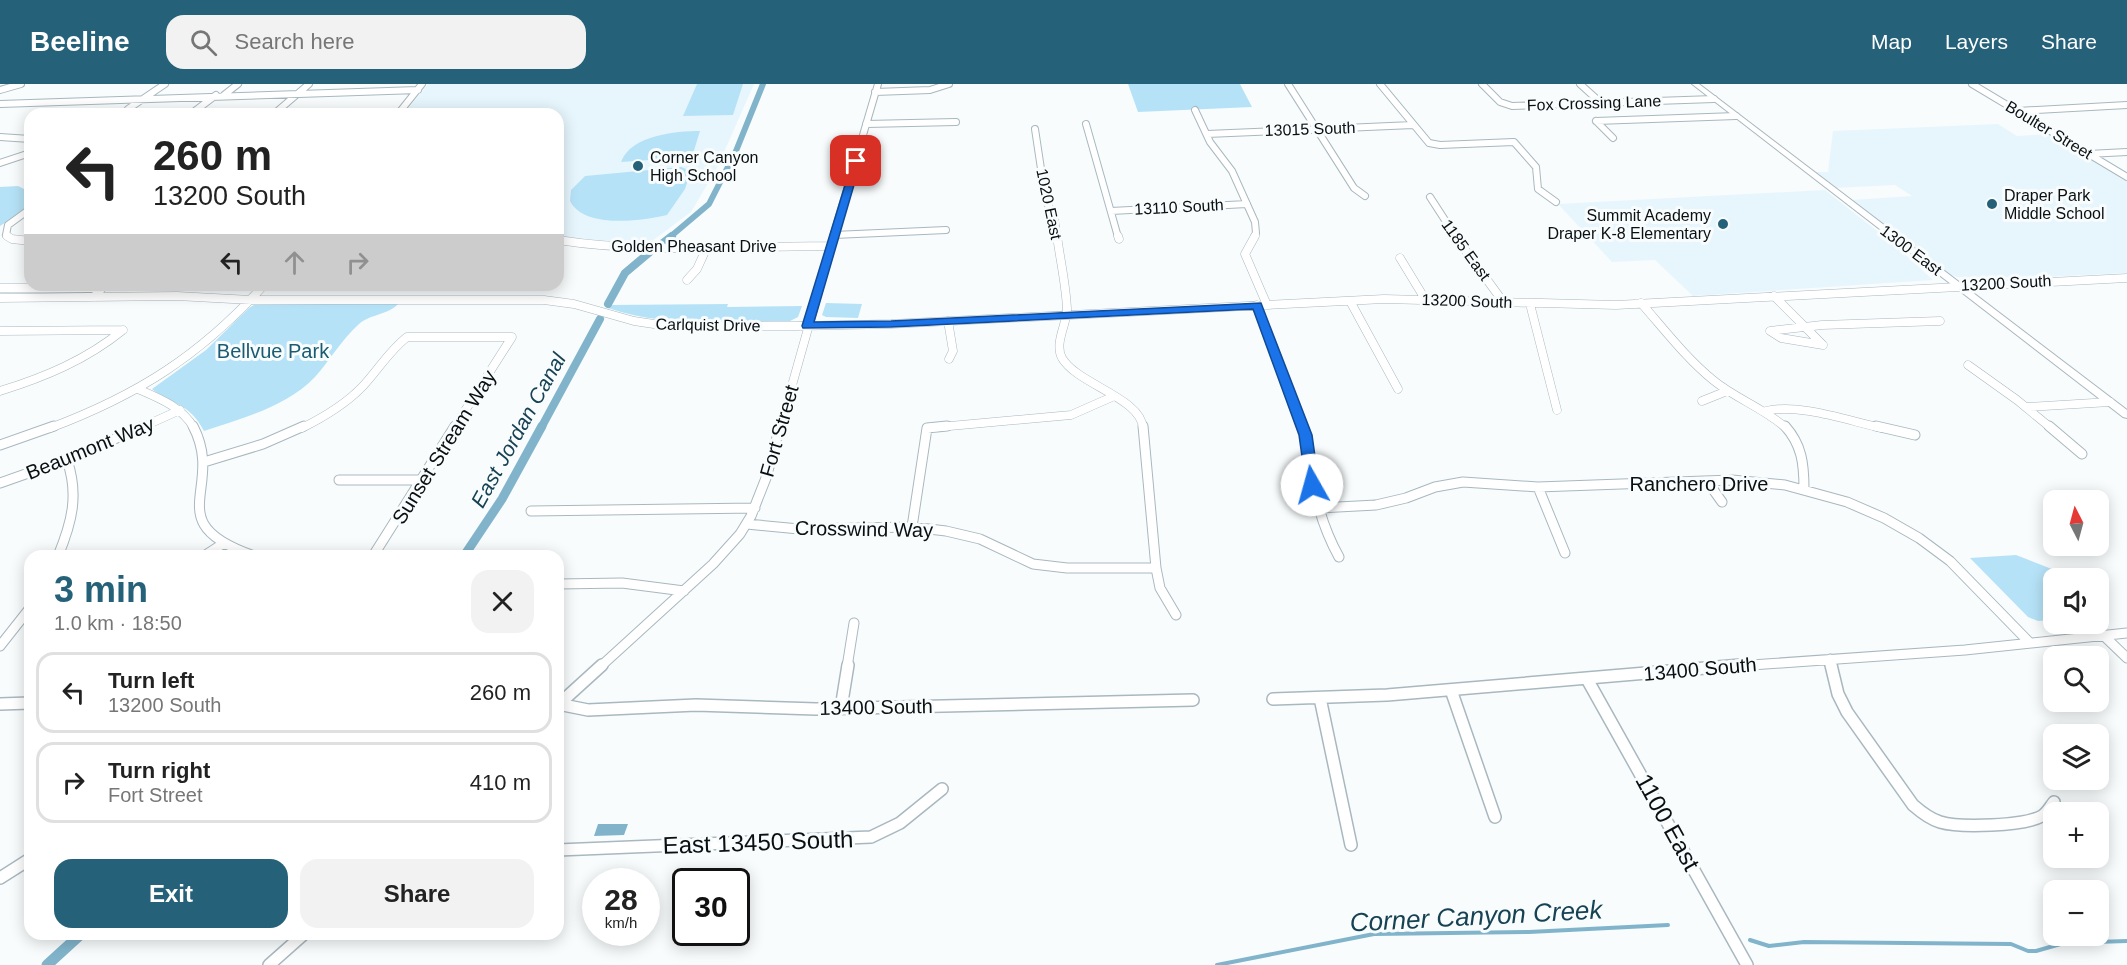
<!DOCTYPE html>
<html lang="en">
<head>
<meta charset="utf-8">
<style>
  :root { --surface:#fff; --page:#f2f2f2; --text:#222; --muted:#767676; --line:#e0e0e0; --accent:#256179 }
  body { margin:0; font-family:Helvetica,sans-serif; background:var(--page); color:var(--text); height:100vh; display:flex; flex-direction:column; font-size:22px; white-space:nowrap }
  * { box-sizing:border-box; margin:0 }
  p { font-size:20px; color:var(--muted) }
  .icon { flex:none; width:33px; height:33px; fill:none; stroke:currentColor; stroke-width:2; stroke-linecap:round; stroke-linejoin:round }
  .map { position:relative; flex:1; overflow:hidden }
  .panel { position:absolute; left:24px; top:466px; width:540px; height:390px; display:flex; flex-direction:column; background:var(--surface); border-radius:18px; box-shadow:0 3px 15px #0003 }
  .panel>* { flex:none }
  .top-card { position:absolute; left:24px; top:24px; width:540px; height:183px; border-radius:18px; box-shadow:0 3px 15px #0003; background:#fff; color:var(--text); overflow:hidden }
  .needle { width:39px; rotate:354deg }
  .tools { position:absolute; left:2043px; top:406px; display:grid; gap:12px }
  .tools a { display:grid; place-items:center; width:66px; height:66px; border-radius:12px; background:var(--surface); box-shadow:0 3px 15px #0003; font-size:30px }
  .speed { position:absolute; left:582px; top:784px; display:flex; gap:12px; font-size:30px; font-weight:700; text-align:center }
  .speed>* { display:grid; place-content:center; width:78px; height:78px; border-radius:50%; background:var(--surface); box-shadow:0 3px 15px #0003; line-height:1 }
  .speed small { font-size:15px; font-weight:400 }
  .speed .limit { border:3px solid #111; border-radius:9px; background:#fff; color:#111 }
  .pin { position:absolute; display:grid; place-items:center; width:51px; height:51px; color:#fff; margin:-26px; border-radius:12px; box-shadow:0 3px 9px #0006 }
  .me { position:absolute; width:66px; margin:-33px; rotate:353deg; stroke-linejoin:round; filter:drop-shadow(0 0 4px #0008) }
  .turn { display:flex; align-items:center; gap:21px; height:126px; padding:0 30px; font-size:27px }
  .turn .icon { width:78px; height:78px; stroke-width:2.5 }
  .turn b { display:block; font-size:42px; line-height:51px }
  .lanes { display:flex; align-items:center; height:57px; padding:0 30px; background:#0003; justify-content:center; gap:30px; direction:ltr }
  .lanes .off { opacity:.35 }
  .round { display:grid; place-items:center; flex:none; width:63px; height:63px; border-radius:18px; background:var(--page) }
  .overview { display:flex; align-items:center; justify-content:space-between; height:102px; padding:0 30px }
  h1 { font-size:36px; font-weight:700; line-height:45px; color:var(--accent) }
  .primary-button { display:flex; gap:12px; margin-top:auto; padding:12px 30px }
  .primary-button a { flex:1; height:69px; border-radius:18px; background:var(--accent); color:#fff; font-size:24px; font-weight:700; line-height:69px; text-align:center }
  .primary-button a+a { background:var(--page); color:var(--text) }
  ul { padding:0; list-style:none }
  li { display:flex; align-items:center; gap:18px; height:81px; margin:0 12px 9px; padding:0 18px; border:3px solid var(--line); border-radius:18px }
  li div { flex:1 }
  li b { display:block; font-size:22px }
  li em { font-style:normal }
  header { display:flex; align-items:center; gap:36px; box-sizing:border-box; height:84px; padding:0 30px; background:var(--accent); color:#fff }
  header strong { font-size:28px }
  nav { display:flex; gap:33px; margin-inline-start:auto; font-size:21px }
  .search { width:420px; height:54px; background:var(--page); display:flex; align-items:center; gap:15px; box-sizing:border-box; padding:0 21px; border-radius:18px; color:var(--muted); font-size:22px }
  .map>svg:first-child { display:block }
  .built { fill:#e7f6fd }
  .green { fill:#b6e2f7 }
  .water { fill:#81b4cb }
  .lines { fill:none; stroke-linecap:round; stroke-linejoin:round }
  .stream { stroke:#81b4cb; stroke-width:4 }
  .canal-far3 { stroke:#81b4cb; stroke-width:6 }
  .canal-far2 { stroke:#81b4cb; stroke-width:8 }
  .canal-far1 { stroke:#81b4cb; stroke-width:9 }
  .canal { stroke:#81b4cb; stroke-width:11 }
  .minor-far3-casing { stroke:#a9b8bf; stroke-width:8 }
  .minor-far2-casing { stroke:#a9b8bf; stroke-width:9 }
  .minor-far1-casing { stroke:#a9b8bf; stroke-width:11 }
  .minor-casing { stroke:#a9b8bf; stroke-width:14 }
  .major-casing { stroke:#a9b8bf; stroke-width:2 }
  .minor-far3 { stroke:#fff; stroke-width:6 }
  .minor-far2 { stroke:#fff; stroke-width:8 }
  .minor-far1 { stroke:#fff; stroke-width:9 }
  .minor { stroke:#fff; stroke-width:11 }
  .major { fill:#fff; fill-rule:evenodd }
  .route { fill:#1a73e8; stroke:#114b97; stroke-width:1.5 }
  .poi-dot { fill:#256179; stroke:#f8fcfd; stroke-width:2 }
  .labels { text-anchor:middle; dominant-baseline:central; stroke-width:6; stroke-linejoin:round; paint-order:stroke }
  .far-street-label { font-size:16px; fill:#0a0f12; stroke:#f8fcfd }
  .far-poi-label { font-size:16px; fill:#0a0f12; stroke:#f8fcfd; text-anchor:start }
  .park-label { font-size:20px; fill:#1a5b73; stroke:#f8fcfd }
  .street-label { font-size:20px; fill:#0a0f12; stroke:#f8fcfd }
  .water-label { font-size:21px; font-style:italic; fill:#174254; stroke:#f8fcfd }
  .near-street-label { font-size:24px; fill:#0a0f12; stroke:#f8fcfd }
  .near-water-label { font-size:26px; font-style:italic; fill:#174254; stroke:#f8fcfd }
</style>
</head>
<body>
<header>
<strong>Beeline</strong>
<div class="search"><svg class="icon" aria-label="search" viewBox="0 0 24 24"><circle cx="10" cy="10" r="6"/><path d="M15 15l6 6"/></svg>Search here</div>
<nav><a>Map</a><a>Layers</a><a>Share</a></nav>
</header>
<div class="map">
<svg width="2127" height="881" viewBox="0 0 2127 881">
  <rect width="100%" height="100%" fill="#f8fcfd"/>
  <!-- built -->
  <path class="built" d="M 428,0 L 754,0 L 717,84 L 691,128 L 648,160 L 631,160 L 558,152 L 558,30 L 404,30 Z
    M 1998,40 L 2017,52 L 2048,50 L 2127,98 L 2127,189 L 2042,193 L 1957,193 L 1948,190 L 1911,159 L 1851,116 L 1912,112 L 1895,101 L 1835,104 L 1815,88 L 1828,88 L 1833,47 Z
    M 1825,106 L 1895,161 L 1933,196 L 1693,212 L 1655,176 L 1612,178 L 1558,120 Z"/>
  <!-- green -->
  <path class="green" d="M 697,0 L 743,0 L 733,31 L 683,32 Z
    M 1128,0 L 1240,0 L 1252,23 L 1138,28 Z
    M 700,47 L 692,73 L 621,78 C 631,51 676,47 700,47 Z
    M 681,83 L 691,87 L 685,105 L 667,131 C 642,137 584,145 570,117 L 571,106 L 585,92 Z
    M 18,102 L 30,108 L 30,123 L 0,142 L 0,103 Z
    M 399,219 C 389,231 370,230 359,240 C 342,255 330,276 315,293 C 286,323 243,334 204,347 C 189,318 172,321 152,305 L 206,266 L 249,224 L 254,221 Z
    M 826,219 L 862,220 L 858,234 L 826,233 L 822,231 Z
    M 728,220 L 727,223 L 802,222 L 798,233 L 790,237 C 729,237 667,244 608,224 L 610,221 Z
    M 2016,471 L 2077,495 L 2054,495 L 2053,536 L 2038,537 L 2028,533 L 1970,474 Z"/>
  <!-- water -->
  <path class="water" d="M 598,740 L 628,740 L 624,751 L 594,752 Z"/>
  <g class="lines">
    <!-- stream -->
    <path class="stream" d="M 1750,856 L 1769,862 L 1804,858 L 2011,860 L 2028,867 L 2036,867 L 2064,859 L 2127,857
      M 1217,881 L 1374,850 L 1529,848 L 1668,841"/>
    <!-- canal-far3 -->
    <path class="canal-far3" d="M 670,153 L 709,120 L 736,67 L 763,0"/>
    <!-- canal-far2 -->
    <path class="canal-far2" d="M 663,159 L 672,152
      M 608,220 L 625,189 L 650,168
      M 541,344 L 600,235"/>
    <!-- canal-far1 -->
    <path class="canal-far1" d="M 464,472 L 502,415 L 542,342"/>
    <!-- canal -->
    <path class="canal" d="M 47,881 L 81,850"/>
    <!-- minor-far3 casing -->
    <g class="minor-far3-casing">
      <path id="minor-far3" d="M 1288,0 L 1354,104 L 1365,112
        M 1380,0 L 1429,59 L 1440,61 L 1514,58 L 1536,83 L 1538,105 L 1556,118
        M 1482,0 L 1500,18 L 1512,22 L 1714,15
        M 1580,0 L 1600,18
        M 1972,0 L 2127,93
        M 0,6 L 21,0
        M 875,8 L 930,6 L 949,0
        M 224,11 L 238,0
        M 0,20 L 418,6
        M 128,25 L 165,0
        M 1195,26 L 1210,58 L 1232,87 L 1255,138 L 1256,149 L 1254,153
        M 2018,27 L 2127,21
        M 191,30 L 216,11
        M 274,30 L 309,0
        M 398,30 L 422,0
        M 1596,37 L 1736,32
        M 1596,37 L 1613,54
        M 866,40 L 956,38
        M 1086,40 L 1118,153
        M 1035,45 L 1046,118 L 1054,130 L 1057,153
        M 1207,50 L 1413,41
        M 0,53 L 30,55
        M 2088,70 L 2127,68
        M 0,79 L 30,69
        M 1430,113 L 1456,153
        M 1111,127 L 1247,120
        M 6,151 L 8,141 L 30,125
        M 6,151 L 9,153
        M 834,151 L 946,146
        M 833,153 L 878,0"/>
    </g>
    <!-- minor-far2 casing -->
    <g class="minor-far2-casing">
      <path id="minor-far2" d="M 7,152 L 12,155 L 30,157
        M 1057,152 C 1060,175 1066,201 1067,225 C 1067,240 1054,259 1062,274 C 1077,300 1141,314 1143,344
        M 1118,152 L 1119,155
        M 1255,152 L 1245,170 L 1267,221
        M 1455,152 L 1504,219
        M 558,156 C 647,170 741,162 831,162
        M 1400,174 L 1425,215
        M 687,196 L 697,185 L 707,163
        M 0,204 L 102,204 L 94,213
        M 1774,212 L 1823,261
        M 0,214 L 177,212 L 251,216 L 544,216 L 574,220 L 634,237 L 667,242 L 796,242 L 891,240 L 1384,215 L 1616,221 L 2127,194
        M 1350,217 L 1398,305
        M 1641,219 C 1664,245 1686,274 1713,296 C 1736,315 1764,324 1786,344
        M 1530,220 L 1557,326
        M 1257,221 L 1303,344
        M 948,237 L 953,267 L 949,275
        M 0,247 L 123,246
        M 1823,261 L 1781,254 L 1770,247 L 1822,241 L 1940,237
        M 1968,281 L 2017,316 L 2051,344
        M 138,305 C 159,314 182,323 194,344
        M 0,307 C 45,293 86,276 123,246
        M 1702,317 L 1727,307
        M 2026,323 L 2110,318
        M 1766,327 C 1799,319 1849,337 1882,344
        M 50,344 C 138,311 201,271 264,201
        M 140,344 L 180,326
        M 302,344 C 324,333 346,320 363,302 C 378,286 389,267 407,253 L 512,253 L 454,344
        M 780,344 L 834,152
        M 928,344 L 1071,331 L 1112,313"/>
    </g>
    <!-- minor-far1 casing -->
    <g class="minor-far1-casing">
      <path id="minor-far1" d="M 193,342 C 226,405 157,438 254,472
        M 1143,342 L 1156,484 L 1160,504 L 1176,531
        M 1303,342 C 1310,388 1316,432 1339,473
        M 1785,342 C 1802,361 1804,380 1804,405
        M 1876,342 L 1915,351
        M 2049,342 L 2082,370
        M 0,361 L 54,342
        M 204,378 L 263,360 L 304,342
        M 339,396 L 423,396
        M 1707,397 L 1722,418
        M 0,399 L 82,370 L 143,342
        M 1538,403 L 1565,469
        M 1319,424 L 1376,421 L 1406,414 L 1435,403 L 1463,398 L 1538,403 L 1732,396 L 1785,401 L 1847,418 L 1884,434 L 1919,454 L 1950,477 L 2030,559
        M 531,427 L 755,424
        M 747,440 L 799,445 L 912,443 L 946,447 L 980,455 L 1033,480 L 1067,484 L 1156,484
        M 912,443 L 927,344 L 947,342
        M 58,472 C 72,438 79,411 67,376
        M 204,472 L 224,459
        M 373,472 L 455,342
        M 558,500 L 622,499 L 684,507
        M 2103,551 L 2127,574
        M 0,562 L 30,524
        M 1830,575 L 1832,583
        M 600,583 L 713,480 L 740,450 L 751,432 L 766,394 L 780,342
        M 847,583 L 854,539
        M 1723,583 L 1965,566 L 2127,549"/>
    </g>
    <!-- minor casing -->
    <g class="minor-casing">
      <path id="minor" d="M 1831,581 L 1838,610 L 1847,628 L 1913,721 C 1921,728 1930,735 1940,738 C 1960,744 2024,742 2042,732 C 2047,729 2050,723 2054,718
        M 1587,595 L 1747,881
        M 1451,606 L 1495,733
        M 1320,614 L 1351,761
        M 1273,615 L 1387,611 L 1741,581
        M 0,620 L 30,619
        M 558,620 L 588,626 L 696,621 L 816,625 L 1193,616
        M 558,621 L 602,581
        M 841,624 L 848,581
        M 558,766 L 871,753 L 900,739 L 942,705
        M 0,794 L 30,775
        M 269,881 L 304,850"/>
    </g>
    <!-- major casing -->
    <g class="major-casing">
      <path id="major" d="M 1692,0 L 1699,0 L 2127,326 L 2127,334 L 2123,333 Z"/>
    </g>
    <!-- minor-far3 -->
    <use href="#minor-far3" class="minor-far3"/>
    <!-- minor-far2 -->
    <use href="#minor-far2" class="minor-far2"/>
    <!-- minor-far1 -->
    <use href="#minor-far1" class="minor-far1"/>
    <!-- minor -->
    <use href="#minor" class="minor"/>
    <!-- major -->
    <use href="#major" class="major"/>
  </g>
  <!-- route -->
  <path class="route" d="M 853,75 L 861,77 L 814,238 L 891,237 L 1261,219 L 1312,351 L 1319,401 L 1317,404 L 1308,404 L 1306,401 L 1299,351 L 1253,225 L 891,243 L 803,244 L 802,242 Z"/>
  <!-- markers -->
  <g class="poi-dot">
    <circle cx="638" cy="82" r="6"/>
    <circle cx="1992" cy="120" r="6"/>
    <circle cx="1723" cy="140" r="6"/>
  </g>
  <g class="labels">
    <!-- far-street labels -->
    <g class="far-street-label">
      <text transform="translate(1594 19) rotate(-2)">Fox Crossing Lane</text>
      <text transform="translate(1310 45) rotate(-2)">13015 South</text>
      <text transform="translate(2049 46) rotate(31)">Boulter Street</text>
      <text transform="translate(1049 120) rotate(78)">1020 East</text>
      <text transform="translate(1179 123) rotate(-3)">13110 South</text>
      <text x="694" y="162">Golden Pheasant Drive</text>
      <text transform="translate(1466 166) rotate(54)">1185 East</text>
      <text transform="translate(1911 166) rotate(37)">1300 East</text>
      <text transform="translate(2006 199) rotate(-3)">13200 South</text>
      <text transform="translate(1467 217) rotate(2)">13200 South</text>
      <text transform="translate(708 241) rotate(1)">Carlquist Drive</text>
    </g>
    <!-- far-poi labels -->
    <g class="far-poi-label">
      <text x="650" y="73">Corner Canyon<tspan x="650" dy="18">High School</tspan></text>
      <text x="2004" y="111">Draper Park<tspan x="2004" dy="18">Middle School</tspan></text>
      <text x="1711" y="131" text-anchor="end">Summit Academy<tspan x="1711" dy="18">Draper K-8 Elementary</tspan></text>
    </g>
    <!-- park labels -->
    <g class="park-label">
      <text x="273" y="267">Bellvue Park</text>
    </g>
    <!-- street labels -->
    <g class="street-label">
      <text transform="translate(779 347) rotate(-74)">Fort Street</text>
      <text transform="translate(444 363) rotate(-58)">Sunset Stream Way</text>
      <text transform="translate(90 364) rotate(-22)">Beaumont Way</text>
      <text x="1699" y="400">Ranchero Drive</text>
      <text transform="translate(864 445) rotate(1)">Crosswind Way</text>
      <text transform="translate(1700 585) rotate(-5)">13400 South</text>
      <text transform="translate(876 623) rotate(-1)">13400 South</text>
    </g>
    <!-- water labels -->
    <g class="water-label">
      <text transform="translate(518 346) rotate(-61)">East Jordan Canal</text>
    </g>
    <!-- near-street labels -->
    <g class="near-street-label">
      <text transform="translate(1668 738) rotate(61)">1100 East</text>
      <text transform="translate(758 758) rotate(-2)">East 13450 South</text>
    </g>
    <!-- near-water labels -->
    <g class="near-water-label">
      <text transform="translate(1476 832) rotate(-3)">Corner Canyon Creek</text>
    </g>
  </g>
</svg>
<div class="tools">
<a><svg class="needle" viewBox="-14 -14 28 28"><path d="M0-13l5 13h-10z" fill="#e53935"/><path d="M0 13l5-13h-10z" fill="#767676"/></svg></a>
<a><svg class="icon" aria-label="sound" viewBox="0 0 24 24"><path d="M4 9h4l5-4v14l-5-4H4zM17 9q2 3 0 6"/></svg></a>
<a><svg class="icon" aria-label="search" viewBox="0 0 24 24"><circle cx="10" cy="10" r="6"/><path d="M15 15l6 6"/></svg></a>
<a><svg class="icon" aria-label="layers" viewBox="0 0 24 24"><path d="M12 4l9 5-9 5-9-5zM3 14l9 5 9-5"/></svg></a>
<a>+</a>
<a>−</a>
</div>
<div class="speed"><div>28<small>km/h</small></div><div class="limit">30</div></div>
<div class="pin" style="left:856px;top:77px;background:#d93025"><svg class="icon" aria-label="arrive" viewBox="0 0 24 24"><path d="M6 21V4h12l-3 4 3 4H6"/></svg></div>
<svg class="me" style="left:1312px;top:401px" viewBox="-20 -20 40 40"><circle r="19" fill="#fff"/><path d="M0-13L10 11 0 6-10 11z" fill="#1a73e8"/></svg>
<div class="top-card">
<div class="turn"><svg class="icon" aria-label="left" viewBox="0 0 24 24"><path d="M17 20v-9H6M10 6l-5 5 5 5"/></svg><div><b>260 m</b>13200 South</div></div>
<div class="lanes"><svg class="icon" aria-label="left" viewBox="0 0 24 24"><path d="M17 20v-9H6M10 6l-5 5 5 5"/></svg><svg class="icon off" aria-label="ahead" viewBox="0 0 24 24"><path d="M12 20V5M6 11l6-6 6 6"/></svg><svg class="icon off" aria-label="right" viewBox="0 0 24 24"><path d="M7 20v-9h11M14 6l5 5-5 5"/></svg></div>
</div>
<section class="panel">
<div class="overview"><div><h1>3 min</h1><p>1.0 km · 18:50</p></div><a class="round"><svg class="icon" aria-label="close" viewBox="0 0 24 24"><path d="M6 6l12 12M18 6L6 18"/></svg></a></div>
<ul>
<li><svg class="icon" aria-label="left" viewBox="0 0 24 24"><path d="M17 20v-9H6M10 6l-5 5 5 5"/></svg><div><b>Turn left</b><p>13200 South</p></div><em>260 m</em></li>
<li><svg class="icon" aria-label="right" viewBox="0 0 24 24"><path d="M7 20v-9h11M14 6l5 5-5 5"/></svg><div><b>Turn right</b><p>Fort Street</p></div><em>410 m</em></li>
</ul>
<div class="primary-button"><a>Exit</a><a>Share</a></div>
</section>
</div>
</body>
</html>
